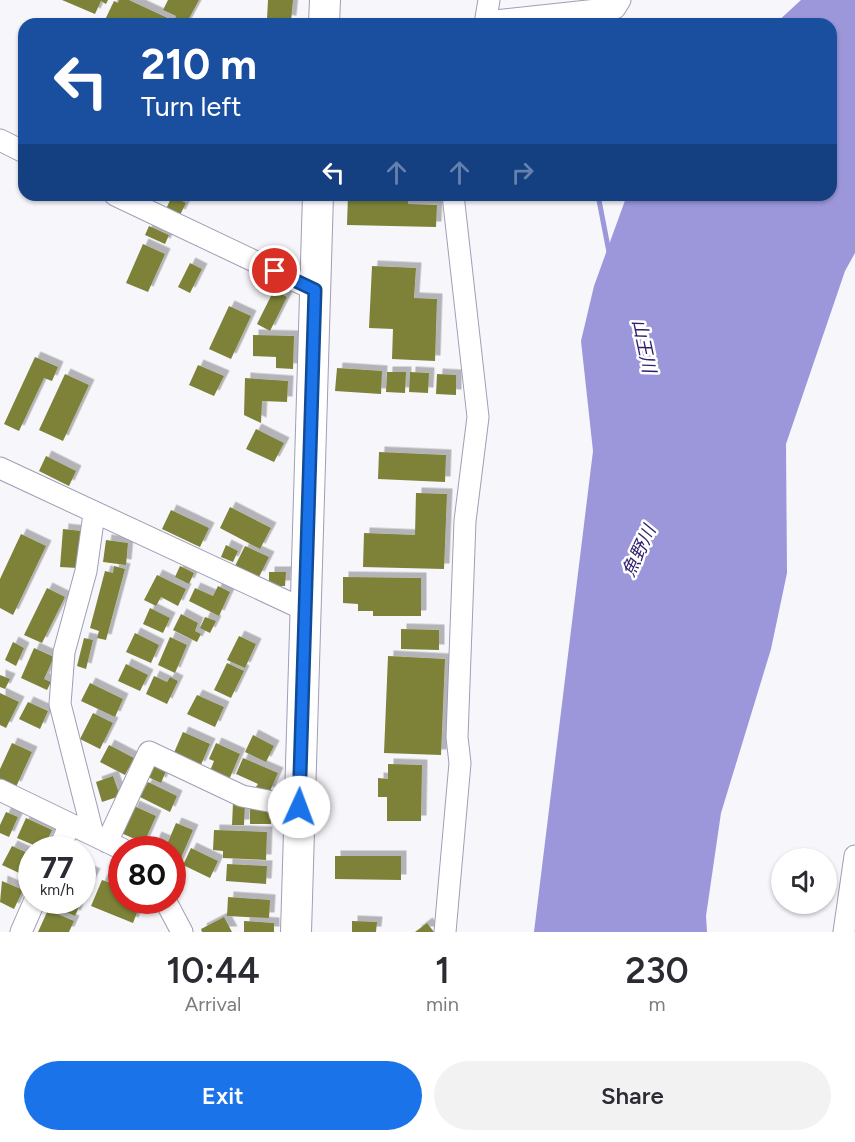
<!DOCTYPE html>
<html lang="en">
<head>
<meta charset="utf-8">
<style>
  :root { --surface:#fff; --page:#f2f2f3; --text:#2b2b33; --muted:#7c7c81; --accent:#1a73e8 }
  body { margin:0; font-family:Figtree,"Noto Sans JP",sans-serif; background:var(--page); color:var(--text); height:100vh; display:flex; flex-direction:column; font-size:22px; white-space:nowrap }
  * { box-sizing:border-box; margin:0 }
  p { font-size:20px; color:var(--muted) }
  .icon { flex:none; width:33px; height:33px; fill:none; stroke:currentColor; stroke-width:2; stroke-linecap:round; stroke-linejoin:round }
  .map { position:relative; height:932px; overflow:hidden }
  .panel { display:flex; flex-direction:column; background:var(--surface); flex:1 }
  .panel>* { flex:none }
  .top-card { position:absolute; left:18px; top:18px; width:819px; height:183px; border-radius:18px; box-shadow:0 2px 4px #0004; background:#1a4fa0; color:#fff; overflow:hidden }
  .controls { position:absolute; left:771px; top:848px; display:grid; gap:12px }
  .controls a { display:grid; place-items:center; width:66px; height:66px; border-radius:50%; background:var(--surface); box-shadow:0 2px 4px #0004; font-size:30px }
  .speed { position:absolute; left:18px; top:836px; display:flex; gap:12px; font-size:30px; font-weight:700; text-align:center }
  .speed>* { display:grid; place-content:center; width:78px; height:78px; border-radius:50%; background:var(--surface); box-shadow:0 2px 4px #0004; line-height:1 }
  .speed small { font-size:15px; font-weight:400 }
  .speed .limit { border:9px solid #d22; background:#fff; color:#111 }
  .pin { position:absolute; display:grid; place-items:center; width:51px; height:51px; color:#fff; margin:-26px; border:3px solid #fff; border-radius:50%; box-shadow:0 2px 6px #0007 }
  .me { position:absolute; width:66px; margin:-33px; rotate:2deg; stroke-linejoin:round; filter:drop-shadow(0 0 4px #0008) }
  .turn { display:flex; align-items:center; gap:21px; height:126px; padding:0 24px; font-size:27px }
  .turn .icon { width:78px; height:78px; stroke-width:2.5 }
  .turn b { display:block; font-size:42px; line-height:51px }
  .lanes { display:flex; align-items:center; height:57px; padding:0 24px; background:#0003; justify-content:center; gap:30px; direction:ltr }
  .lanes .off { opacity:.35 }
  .eta { display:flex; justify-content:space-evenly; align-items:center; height:102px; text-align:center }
  .eta b { font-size:36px; font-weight:600; line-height:42px }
  .cta { display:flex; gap:12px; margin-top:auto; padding:12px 24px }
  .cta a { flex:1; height:69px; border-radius:36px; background:var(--accent); color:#fff; font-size:24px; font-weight:600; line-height:69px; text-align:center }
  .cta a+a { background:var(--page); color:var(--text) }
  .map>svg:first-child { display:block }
  .water { fill:#9c97da }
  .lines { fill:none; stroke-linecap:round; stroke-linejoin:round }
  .stream { stroke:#9c97da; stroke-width:5 }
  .building { fill:#7d8238; filter:url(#shadow) }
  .minor-casing { stroke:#9f9eb6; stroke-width:23 }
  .highway-casing { stroke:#9f9eb6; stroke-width:32 }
  .minor { stroke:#fff; stroke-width:21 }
  .highway { stroke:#fff; stroke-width:30 }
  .route-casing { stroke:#114b97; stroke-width:15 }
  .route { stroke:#1a73e8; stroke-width:10 }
  .labels { text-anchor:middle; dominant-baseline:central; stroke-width:5; stroke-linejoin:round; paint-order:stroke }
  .water-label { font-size:18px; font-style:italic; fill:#32206e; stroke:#fff }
</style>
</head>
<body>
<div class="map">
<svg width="855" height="932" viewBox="0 0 855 932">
  <defs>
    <filter id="shadow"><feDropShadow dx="5.5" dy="-5.5" stdDeviation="0" flood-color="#0004"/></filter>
  </defs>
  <rect width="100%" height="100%" fill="#f6f6fb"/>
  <!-- water -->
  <path class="water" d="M 801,0 L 855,0 L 855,253 L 845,271 L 786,444 L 787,573 L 771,649 L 721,813 L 706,916 L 707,932 L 534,932 L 593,451 L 581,341 L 594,286 L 627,195 L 831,195 L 831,24 L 775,24 Z"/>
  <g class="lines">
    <!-- stream -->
    <path class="stream" d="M 598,195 L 609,252"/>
  </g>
  <!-- building -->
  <path class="building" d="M 62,0 L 108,0 L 106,4 L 101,1 L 95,14 Z
    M 119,0 L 129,0 L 174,21 L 176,16 L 163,10 L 168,0 L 199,0 L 186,24 L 103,24 L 114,1 L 118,3 Z
    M 268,0 L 293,0 L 291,21 L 267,19 Z
    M 348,195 L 397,195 L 408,197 L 408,204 L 437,205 L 436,227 L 347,225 Z
    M 172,196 L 186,203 L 180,215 L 166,209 Z
    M 149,226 L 169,235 L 165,244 L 145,235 Z
    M 143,244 L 165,254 L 148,292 L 126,283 Z
    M 190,263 L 202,269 L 190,293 L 178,287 Z
    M 372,266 L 416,268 L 414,298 L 437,299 L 435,361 L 392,359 L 393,329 L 369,328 Z
    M 274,290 L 287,297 L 270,331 L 257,324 Z
    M 229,306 L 251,316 L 231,359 L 209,349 Z
    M 253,335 L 294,336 L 293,369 L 276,368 L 276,357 L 253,356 Z
    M 35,357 L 58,367 L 52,381 L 44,378 L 19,431 L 4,424 Z
    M 198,365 L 224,376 L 214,396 L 189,385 Z
    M 337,368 L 382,371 L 381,394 L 335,391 Z
    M 387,372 L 406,372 L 405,393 L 386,392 Z
    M 410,372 L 429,373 L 428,393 L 409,392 Z
    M 65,374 L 89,385 L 63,441 L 39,430 Z
    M 437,374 L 456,375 L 456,395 L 436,394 Z
    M 245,378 L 288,381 L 287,402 L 262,401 L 261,423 L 244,415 Z
    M 256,429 L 284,443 L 274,462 L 246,449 Z
    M 379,452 L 446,455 L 445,482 L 378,479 Z
    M 46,456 L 76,471 L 69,486 L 39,471 Z
    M 416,493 L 447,494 L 444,569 L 363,567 L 364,533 L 415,535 Z
    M 230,507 L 271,528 L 260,549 L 220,528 Z
    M 171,510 L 209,528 L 200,547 L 162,529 Z
    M 63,529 L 81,531 L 78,568 L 60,567 Z
    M 21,534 L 46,546 L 13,615 L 0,608 L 0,579 Z
    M 106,540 L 128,543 L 126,565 L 103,562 Z
    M 226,545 L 238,551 L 233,562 L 221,557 Z
    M 245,546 L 269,557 L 259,577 L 235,566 Z
    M 114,566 L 125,569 L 106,640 L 97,638 L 99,631 L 90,628 L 105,571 L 113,573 Z
    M 180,566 L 194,573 L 189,584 L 175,577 Z
    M 269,572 L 286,572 L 285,586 L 269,586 Z
    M 157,575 L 186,589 L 178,606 L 161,597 L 156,606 L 144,600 Z
    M 343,577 L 421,578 L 421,616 L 373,616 L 373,611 L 358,611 L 358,604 L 343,603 Z
    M 218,586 L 230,592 L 219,616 L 189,601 L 195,588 L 213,596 Z
    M 47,588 L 65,597 L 42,643 L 24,635 Z
    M 150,608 L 170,618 L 163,633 L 143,624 Z
    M 181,614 L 198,623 L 195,631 L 201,634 L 197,642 L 173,630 Z
    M 205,617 L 216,621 L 210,633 L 200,628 Z
    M 401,629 L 439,630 L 439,650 L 401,649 Z
    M 135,633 L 159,645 L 151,663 L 126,652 Z
    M 239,636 L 256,644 L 245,668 L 227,660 Z
    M 170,637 L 187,645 L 175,673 L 158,665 Z
    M 84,638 L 93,640 L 86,669 L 77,666 Z
    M 13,642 L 24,648 L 16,666 L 5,660 Z
    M 34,648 L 54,657 L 44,679 L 51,682 L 47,690 L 21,678 Z
    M 388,656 L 445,659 L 441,755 L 384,753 Z
    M 227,663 L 244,671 L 231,698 L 214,690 Z
    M 126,664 L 148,675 L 140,691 L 118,681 Z
    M 0,675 L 10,679 L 5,689 L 0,687 Z
    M 154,676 L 167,682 L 170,677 L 178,681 L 167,704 L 146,694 Z
    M 90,683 L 123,699 L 115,717 L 81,701 Z
    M 0,693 L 19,702 L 6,728 L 0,725 Z
    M 197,695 L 224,707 L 215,727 L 187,714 Z
    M 28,702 L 48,711 L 40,729 L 19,719 Z
    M 93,713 L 113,723 L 100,749 L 80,739 Z
    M 183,732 L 210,744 L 200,767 L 173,755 Z
    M 253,735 L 274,746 L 266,762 L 245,752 Z
    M 12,743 L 32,752 L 16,787 L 0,780 L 0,769 Z
    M 216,743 L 240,754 L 229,780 L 210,771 L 214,761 L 209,759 Z
    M 109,745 L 134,758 L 125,775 L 100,762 Z
    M 243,758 L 278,773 L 269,793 L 256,787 L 258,784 L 236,774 Z
    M 388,764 L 422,765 L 421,821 L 387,821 L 387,797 L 378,797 L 378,778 L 388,779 Z
    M 154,765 L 166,771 L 161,783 L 148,777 Z
    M 113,776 L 120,796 L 102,802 L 96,782 Z
    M 148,782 L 177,796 L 170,812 L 140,797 Z
    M 233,803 L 245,803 L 244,825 L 232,825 Z
    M 134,806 L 156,816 L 144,843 L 121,833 Z
    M 250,809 L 271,809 L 271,824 L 250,824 Z
    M 6,812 L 18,817 L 9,837 L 0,833 L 0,825 Z
    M 26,818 L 52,830 L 43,849 L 17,838 Z
    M 176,823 L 193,830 L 178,865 L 172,862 L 172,849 L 151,849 L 156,837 L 168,842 Z
    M 214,830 L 267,832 L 266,860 L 223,858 L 223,851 L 213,850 Z
    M 12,846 L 32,855 L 32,879 L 2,865 Z
    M 191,848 L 218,861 L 210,878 L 183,865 Z
    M 335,856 L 401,856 L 401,880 L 335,879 Z
    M 227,864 L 267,866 L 266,884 L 226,881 Z
    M 82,868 L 95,874 L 87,890 L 82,888 Z
    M 102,880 L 122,887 L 122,900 L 142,900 L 133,923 L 91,906 Z
    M 2,881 L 23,890 L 14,909 L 0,902 Z
    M 228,897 L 270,900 L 269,918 L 227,916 Z
    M 56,900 L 82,900 L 75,916 L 53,906 Z
    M 48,910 L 74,921 L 69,932 L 38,932 Z
    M 224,917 L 232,932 L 202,932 L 201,929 Z
    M 244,921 L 274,923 L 274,932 L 244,932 Z
    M 352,921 L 377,922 L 376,932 L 352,932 Z
    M 427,923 L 434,932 L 415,932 Z"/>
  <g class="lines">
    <!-- minor casing -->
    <g class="minor-casing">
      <path id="minor" d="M 486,22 L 615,8 L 620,0
        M 485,24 L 489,0
        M 0,140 L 24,152
        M 115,195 L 315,290
        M 0,468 L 305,610
        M 0,790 L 122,849
        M 93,834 L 60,704 L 64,652 L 86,571 L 94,514
        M 107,842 L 149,752 L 242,796 L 299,807
        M 59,849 L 70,824
        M 165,900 L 182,932
        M 21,932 L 35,900
        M 445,932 L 460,763 L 457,737 L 465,521 L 478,417 L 453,195
        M 844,932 L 855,856"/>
    </g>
    <!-- highway casing -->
    <g class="highway-casing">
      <path id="highway" d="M 324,24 L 325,0
        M 296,932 L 318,195"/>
    </g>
    <!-- minor -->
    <use href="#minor" class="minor"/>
    <!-- highway -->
    <use href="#highway" class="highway"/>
  </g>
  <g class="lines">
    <!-- route casing -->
    <g class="route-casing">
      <path id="route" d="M 275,271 L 315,290 L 299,807"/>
    </g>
    <!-- route -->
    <use href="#route" class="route"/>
  </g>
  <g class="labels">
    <!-- water labels -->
    <g class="water-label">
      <text transform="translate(644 346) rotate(78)">山王川</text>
      <text transform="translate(639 551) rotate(-65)">魚野川</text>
    </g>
  </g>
</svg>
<div class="controls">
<a><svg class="icon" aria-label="sound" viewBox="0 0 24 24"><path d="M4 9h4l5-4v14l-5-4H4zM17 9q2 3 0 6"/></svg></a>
</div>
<div class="speed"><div>77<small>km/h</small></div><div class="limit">80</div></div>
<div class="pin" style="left:275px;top:271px;background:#d93025"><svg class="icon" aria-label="arrive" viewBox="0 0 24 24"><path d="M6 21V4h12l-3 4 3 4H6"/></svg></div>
<svg class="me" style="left:299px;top:807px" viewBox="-20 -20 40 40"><circle r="19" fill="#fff"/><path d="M0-13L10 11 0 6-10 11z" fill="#1a73e8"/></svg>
<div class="top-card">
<div class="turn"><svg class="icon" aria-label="left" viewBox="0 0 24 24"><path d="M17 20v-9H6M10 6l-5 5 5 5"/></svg><div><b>210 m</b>Turn left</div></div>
<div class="lanes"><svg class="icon" aria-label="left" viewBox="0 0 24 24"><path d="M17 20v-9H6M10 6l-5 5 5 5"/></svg><svg class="icon off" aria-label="ahead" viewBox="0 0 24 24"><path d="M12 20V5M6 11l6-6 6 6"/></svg><svg class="icon off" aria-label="ahead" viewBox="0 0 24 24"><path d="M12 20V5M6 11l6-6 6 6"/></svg><svg class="icon off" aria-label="right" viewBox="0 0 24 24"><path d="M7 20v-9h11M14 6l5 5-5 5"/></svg></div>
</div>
</div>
<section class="panel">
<div class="eta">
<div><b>10:44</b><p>Arrival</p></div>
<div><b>1</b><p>min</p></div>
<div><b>230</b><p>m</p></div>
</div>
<div class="cta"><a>Exit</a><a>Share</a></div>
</section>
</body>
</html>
